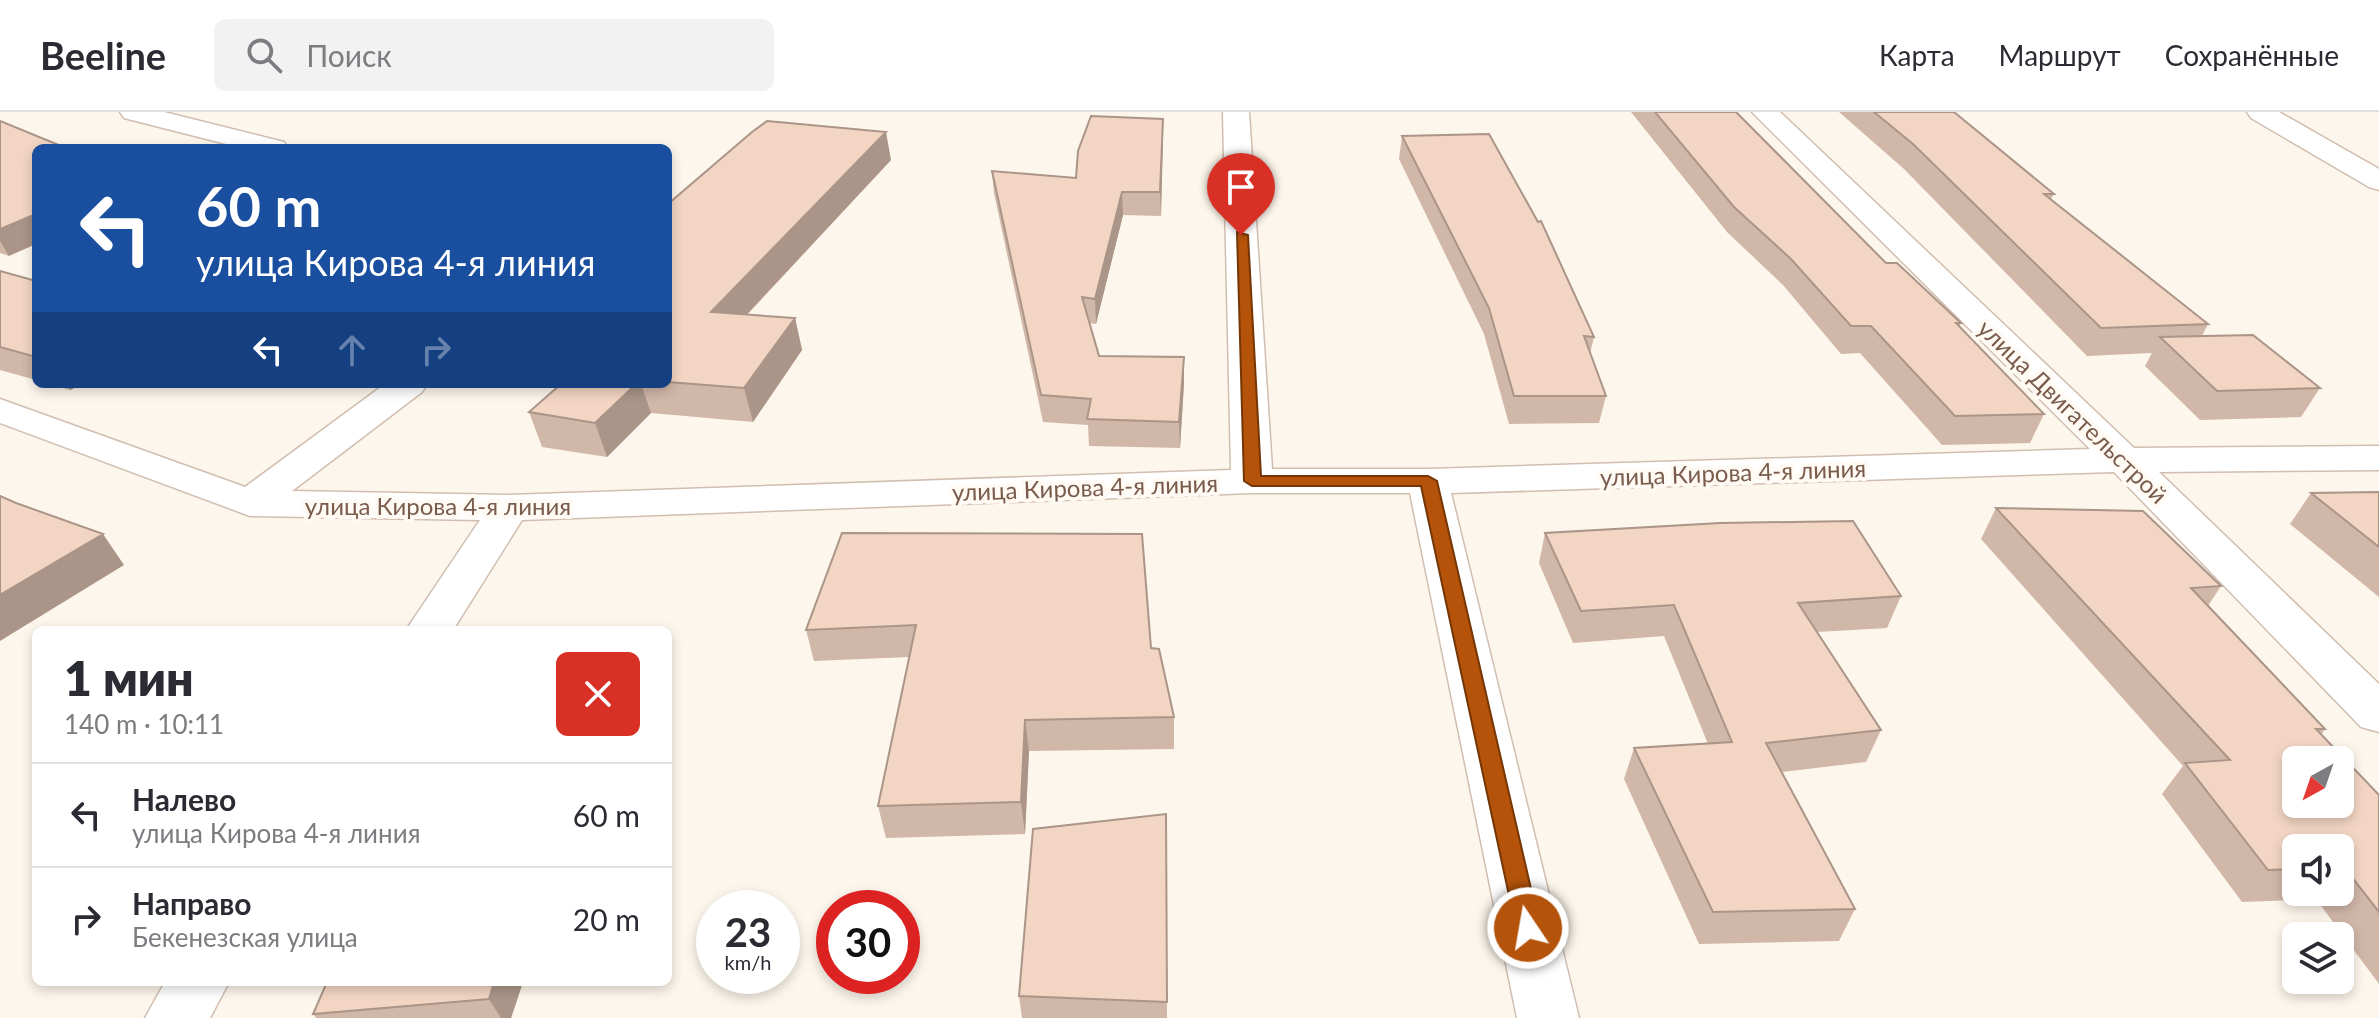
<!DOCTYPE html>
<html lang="ru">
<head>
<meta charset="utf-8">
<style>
  :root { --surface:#fff; --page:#f2f2f3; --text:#2b2b33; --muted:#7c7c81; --line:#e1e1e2 }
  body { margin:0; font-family:Lato,sans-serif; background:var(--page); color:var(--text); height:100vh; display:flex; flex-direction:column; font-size:30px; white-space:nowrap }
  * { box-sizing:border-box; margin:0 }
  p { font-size:26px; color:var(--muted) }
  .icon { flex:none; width:44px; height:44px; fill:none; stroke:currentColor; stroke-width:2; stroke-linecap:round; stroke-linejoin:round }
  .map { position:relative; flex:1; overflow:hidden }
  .drawer { position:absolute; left:32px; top:514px; width:640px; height:360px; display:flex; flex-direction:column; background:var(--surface); border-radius:12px; box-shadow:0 4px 12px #0003 }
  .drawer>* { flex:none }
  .banner { position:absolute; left:32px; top:32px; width:640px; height:244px; border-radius:12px; box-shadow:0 4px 12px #0003; background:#1a4fa0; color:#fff; overflow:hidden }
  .needle { width:52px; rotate:220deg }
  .controls { position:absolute; left:2282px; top:634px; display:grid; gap:16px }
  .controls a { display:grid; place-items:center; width:72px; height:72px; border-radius:12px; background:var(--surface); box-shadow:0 4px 12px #0003; font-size:40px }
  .speed { position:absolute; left:696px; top:778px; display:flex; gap:16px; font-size:40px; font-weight:700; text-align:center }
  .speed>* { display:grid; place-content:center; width:104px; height:104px; border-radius:50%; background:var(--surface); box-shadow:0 4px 12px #0003; line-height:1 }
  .speed small { font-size:20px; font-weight:400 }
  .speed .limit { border:12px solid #d22; background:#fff; color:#111 }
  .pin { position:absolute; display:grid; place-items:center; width:68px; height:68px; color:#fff; margin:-82px -34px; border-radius:50% 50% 50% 0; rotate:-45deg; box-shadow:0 0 8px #0007 }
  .pin .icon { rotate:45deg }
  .me { position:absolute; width:88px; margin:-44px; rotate:348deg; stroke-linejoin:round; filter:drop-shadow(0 0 6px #0008) }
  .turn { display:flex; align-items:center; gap:28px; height:168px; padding:0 32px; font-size:36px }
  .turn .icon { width:104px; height:104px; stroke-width:2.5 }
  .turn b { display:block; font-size:56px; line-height:68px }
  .lanes { display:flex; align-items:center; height:76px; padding:0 32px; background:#0003; justify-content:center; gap:40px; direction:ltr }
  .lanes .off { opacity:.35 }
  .round { display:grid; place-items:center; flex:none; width:84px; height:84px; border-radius:12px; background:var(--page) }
  .headline { display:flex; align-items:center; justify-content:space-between; height:136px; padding:0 32px }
  h1 { font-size:48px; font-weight:800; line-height:60px }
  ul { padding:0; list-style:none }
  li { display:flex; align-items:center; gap:24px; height:104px; padding:0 32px; border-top:2px solid var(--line) }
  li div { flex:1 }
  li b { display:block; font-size:30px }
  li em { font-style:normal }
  header { display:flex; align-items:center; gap:48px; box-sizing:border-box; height:112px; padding:0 40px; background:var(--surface); border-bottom:2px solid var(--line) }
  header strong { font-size:38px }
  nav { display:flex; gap:44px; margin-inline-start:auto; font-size:28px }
  .search { width:560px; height:72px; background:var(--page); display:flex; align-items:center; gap:20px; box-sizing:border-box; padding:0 28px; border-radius:12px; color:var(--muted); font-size:30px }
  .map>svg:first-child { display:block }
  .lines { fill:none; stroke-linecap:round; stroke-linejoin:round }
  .minor-casing { stroke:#d1beb0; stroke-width:3 }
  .minor { fill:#fff; fill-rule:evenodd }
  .wall { fill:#d1b7a8; fill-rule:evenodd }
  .shaded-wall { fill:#aa9588 }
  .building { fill:#f3d5c3; stroke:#aa9588; stroke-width:2; fill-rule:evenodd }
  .route { fill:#b45309; stroke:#753606; stroke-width:2 }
  .labels { text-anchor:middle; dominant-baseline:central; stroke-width:8; stroke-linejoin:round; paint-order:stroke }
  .street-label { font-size:24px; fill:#7a5c4d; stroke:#fffaf3 }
</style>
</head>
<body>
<header>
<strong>Beeline</strong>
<div class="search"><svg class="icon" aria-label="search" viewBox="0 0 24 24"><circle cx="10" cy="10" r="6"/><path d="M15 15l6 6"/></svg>Поиск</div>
<nav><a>Карта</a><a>Маршрут</a><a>Сохранённые</a></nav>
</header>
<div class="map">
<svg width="2379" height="906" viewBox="0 0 2379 906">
  <rect width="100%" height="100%" fill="#fdf6ec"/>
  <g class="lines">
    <!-- minor casing -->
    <g class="minor-casing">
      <path id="minor" d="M 120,0 L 164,0 L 284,30 L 288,36 L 242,36 L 124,6 Z
        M 1223,0 L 1249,0 L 1272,357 L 1428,357 L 2090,337 L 1752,0 L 1780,0 L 2134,336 L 2379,334 L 2379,358 L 2159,360 L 2379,572 L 2379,620 L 2361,615 L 2114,360 L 1451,381 L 1579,906 L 1517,906 L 1410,381 L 1252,381 L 522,408 L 453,518 L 406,518 L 480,408 L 250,404 L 0,311 L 0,287 L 245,375 L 385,272 L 427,272 L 422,280 L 292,379 L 509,383 L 1231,358 Z
        M 2247,0 L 2279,0 L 2379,57 L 2379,78 L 2369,75 L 2251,6 Z
        M 165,870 L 229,870 L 210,906 L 145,906 Z"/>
    </g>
    <!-- minor -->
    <use href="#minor" class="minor"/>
  </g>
  <!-- wall -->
  <path class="wall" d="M 1631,0 L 1736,0 L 1886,151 L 1961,211 L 1959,215 L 2044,302 L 2030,331 L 1942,333 L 1860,241 L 1841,242 L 1783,173 L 1727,120 Z
    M 1839,0 L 1954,0 L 2054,82 L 2051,87 L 2208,212 L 2202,224 L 2320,276 L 2301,305 L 2200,308 L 2145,254 L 2152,241 L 2087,244 L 1904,57 Z
    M 1163,7 L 1161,104 L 1123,103 L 1096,212 L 1089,211 L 1099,244 L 1184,245 L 1184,271 L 1180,336 L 1089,334 L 1088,313 L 1043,310 L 994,81 L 992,59 L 1076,66 Z
    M 0,9 L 9,144 L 0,141 Z
    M 1402,24 L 1594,225 L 1590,242 L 1606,284 L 1599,311 L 1509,312 L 1484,222 L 1399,47 Z
    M 891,48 L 747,203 L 795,206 L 802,238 L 753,310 L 651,301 L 607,345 L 542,335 L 529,300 L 561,272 L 668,272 L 668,92 Z
    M 0,159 L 36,169 L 36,268 L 0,258 Z
    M 48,272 L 83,272 L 70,278 Z
    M 2379,380 L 2379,485 L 2290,412 L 2311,381 Z
    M 1996,396 L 2221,474 L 2208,494 L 2325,617 L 2321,623 L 2379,683 L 2379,872 L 2316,787 L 2242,790 L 2162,682 L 2183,654 L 1981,427 ZM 2296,736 L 2340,736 L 2340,780 L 2296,780 Z
    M 842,421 L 1151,536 L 1174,605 L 1174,637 L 1029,639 L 1025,722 L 886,726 L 878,694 L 909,545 L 814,549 L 806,518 Z
    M 1545,421 L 1901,484 L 1887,516 L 1817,520 L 1881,618 L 1866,650 L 1782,660 L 1855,797 L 1839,829 L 1699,832 L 1624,667 L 1634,636 L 1708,632 L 1664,524 L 1573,531 L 1539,451 Z
    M 1166,702 L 1167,906 L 1022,906 L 1019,884 Z
    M 327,870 L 523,870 L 511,906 L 316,906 L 313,902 Z"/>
  <!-- shaded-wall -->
  <path class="shaded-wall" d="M 1163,7 L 1163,28 L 1161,104 L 1160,80 Z
    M 886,20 L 891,48 L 719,232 L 711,200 Z
    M 1122,80 L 1123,103 L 1096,212 L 1095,187 Z
    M 36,102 L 36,132 L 9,144 L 0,129 L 0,117 Z
    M 795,206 L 802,238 L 753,310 L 744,276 Z
    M 1184,245 L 1184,271 L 1180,336 L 1179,310 Z
    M 66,272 L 83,272 L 70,278 Z
    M 636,272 L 641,272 L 651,301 L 607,345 L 595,311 Z
    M 103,422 L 124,453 L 0,529 L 0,483 Z
    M 1025,608 L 1029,639 L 1025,722 L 1021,690 Z
    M 494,870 L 523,870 L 511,906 L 501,906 L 489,887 Z"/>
  <!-- building -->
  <path class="building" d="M 1655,0 L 1736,0 L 1886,151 L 1897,151 L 1961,211 L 1956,211 L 2044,302 L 1955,304 L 1871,214 L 1851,214 L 1791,147 L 1734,95 Z
    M 1874,0 L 1954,0 L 2054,82 L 2044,82 L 2208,212 L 2101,216 L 1913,32 Z
    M 1091,4 L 1163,7 L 1160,80 L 1122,80 L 1095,187 L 1082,185 L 1099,244 L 1184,245 L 1179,310 L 1087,307 L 1091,287 L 1041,283 L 992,59 L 1076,66 L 1078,39 Z
    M 0,9 L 66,36 L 36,36 L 36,102 L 0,117 Z
    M 767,9 L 886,20 L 711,200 L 795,206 L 744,276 L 668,270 L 668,92 L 752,20 Z
    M 1489,22 L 1538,110 L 1541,109 L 1594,225 L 1584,224 L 1606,284 L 1514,284 L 1489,196 L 1402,24 Z
    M 0,159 L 36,169 L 36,245 L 0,235 Z
    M 2253,223 L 2320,276 L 2217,279 L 2160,225 Z
    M 561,272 L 636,272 L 595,311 L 529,300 Z
    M 2379,380 L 2379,435 L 2311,381 Z
    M 0,384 L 16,391 L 103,422 L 0,483 Z
    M 1996,396 L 2143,399 L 2221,474 L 2191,476 L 2325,617 L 2316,617 L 2379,683 L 2379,800 L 2344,755 L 2340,755 L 2340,736 L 2296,736 L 2296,757 L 2268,758 L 2185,651 L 2230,648 ZM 2296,648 L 2340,648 L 2340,692 L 2296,692 Z
    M 1853,409 L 1901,484 L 1798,491 L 1881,618 L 1766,631 L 1855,797 L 1713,800 L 1634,636 L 1732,630 L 1674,493 L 1581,499 L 1545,421 L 1720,411 Z
    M 842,421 L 1142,422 L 1151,536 L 1159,537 L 1174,605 L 1025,608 L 1021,690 L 878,694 L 916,513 L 806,518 Z
    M 1166,702 L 1167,890 L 1019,884 L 1033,717 Z
    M 327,870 L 494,870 L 489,887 L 313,902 Z"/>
  <!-- route -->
  <path class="route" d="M 1237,120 L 1248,123 L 1261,364 L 1428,364 L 1437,369 L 1540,816 L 1537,824 L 1528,827 L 1519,824 L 1516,816 L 1421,374 L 1252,374 L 1244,369 Z"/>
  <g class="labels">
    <!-- street labels -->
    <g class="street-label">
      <text transform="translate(2073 299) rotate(44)">улица Двигательстрой</text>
      <text transform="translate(1733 360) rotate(-2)">улица Кирова 4-я линия</text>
      <text transform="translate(1085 375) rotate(-2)">улица Кирова 4-я линия</text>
      <text x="438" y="393">улица Кирова 4-я линия</text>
    </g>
  </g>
</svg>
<div class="controls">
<a><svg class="needle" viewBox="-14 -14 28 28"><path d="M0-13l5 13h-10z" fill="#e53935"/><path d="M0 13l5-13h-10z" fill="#7c7c81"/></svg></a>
<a><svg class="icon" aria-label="sound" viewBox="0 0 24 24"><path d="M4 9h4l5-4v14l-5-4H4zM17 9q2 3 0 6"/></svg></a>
<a><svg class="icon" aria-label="layers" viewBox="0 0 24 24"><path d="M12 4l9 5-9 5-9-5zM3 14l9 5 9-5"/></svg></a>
</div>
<div class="speed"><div>23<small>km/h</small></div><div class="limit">30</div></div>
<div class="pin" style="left:1241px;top:123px;background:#d93025"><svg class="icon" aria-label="arrive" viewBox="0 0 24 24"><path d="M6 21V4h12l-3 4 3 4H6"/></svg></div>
<svg class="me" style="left:1528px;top:816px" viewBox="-20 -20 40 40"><circle r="17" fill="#b45309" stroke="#fff" stroke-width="3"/><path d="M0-11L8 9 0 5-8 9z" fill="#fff"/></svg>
<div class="banner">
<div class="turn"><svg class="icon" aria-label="left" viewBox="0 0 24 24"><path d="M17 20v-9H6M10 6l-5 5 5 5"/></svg><div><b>60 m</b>улица Кирова 4-я линия</div></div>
<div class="lanes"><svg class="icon" aria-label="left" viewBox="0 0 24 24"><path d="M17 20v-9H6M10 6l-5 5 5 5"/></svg><svg class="icon off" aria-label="ahead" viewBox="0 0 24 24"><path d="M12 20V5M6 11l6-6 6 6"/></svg><svg class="icon off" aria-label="right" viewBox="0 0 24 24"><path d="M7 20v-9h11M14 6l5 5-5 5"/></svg></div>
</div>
<section class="drawer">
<div class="headline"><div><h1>1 мин</h1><p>140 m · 10:11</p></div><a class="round" style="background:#d93025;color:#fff"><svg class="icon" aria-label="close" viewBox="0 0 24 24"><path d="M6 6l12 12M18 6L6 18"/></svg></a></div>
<ul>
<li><svg class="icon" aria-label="left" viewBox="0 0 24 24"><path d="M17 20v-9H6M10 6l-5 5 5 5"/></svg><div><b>Налево</b><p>улица Кирова 4-я линия</p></div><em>60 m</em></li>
<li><svg class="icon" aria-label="right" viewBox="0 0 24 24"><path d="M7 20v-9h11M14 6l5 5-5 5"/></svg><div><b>Направо</b><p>Бекенезская улица</p></div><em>20 m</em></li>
</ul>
</section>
</div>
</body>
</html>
